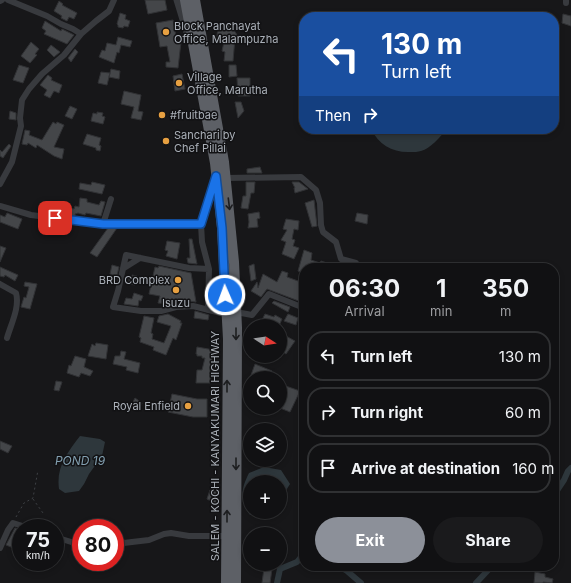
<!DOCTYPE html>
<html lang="en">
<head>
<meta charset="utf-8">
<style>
  :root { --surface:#111113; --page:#1a1a1c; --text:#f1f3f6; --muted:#9c9da0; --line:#303133; --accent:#8c9099 }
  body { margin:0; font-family:Inter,sans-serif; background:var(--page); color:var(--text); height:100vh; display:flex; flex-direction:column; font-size:15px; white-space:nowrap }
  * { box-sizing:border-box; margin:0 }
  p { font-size:13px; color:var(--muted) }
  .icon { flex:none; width:22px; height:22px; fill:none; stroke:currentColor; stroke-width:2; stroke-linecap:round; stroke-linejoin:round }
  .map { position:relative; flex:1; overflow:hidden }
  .side { position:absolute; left:299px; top:263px; width:260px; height:308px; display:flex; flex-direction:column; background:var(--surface); border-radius:16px; box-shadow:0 2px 6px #0003,0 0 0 1px var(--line) }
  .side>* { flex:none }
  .top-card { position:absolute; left:299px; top:12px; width:260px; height:122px; border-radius:16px; box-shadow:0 2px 6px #0003,0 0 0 1px var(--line); background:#1a4fa0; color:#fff; overflow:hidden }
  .needle { width:26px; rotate:102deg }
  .buttons { position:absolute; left:243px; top:319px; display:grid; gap:8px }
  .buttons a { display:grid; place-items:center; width:44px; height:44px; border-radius:50%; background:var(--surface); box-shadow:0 2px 6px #0003,0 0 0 1px var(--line); font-size:20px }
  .speed { position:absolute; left:12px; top:519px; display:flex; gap:8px; font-size:20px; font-weight:700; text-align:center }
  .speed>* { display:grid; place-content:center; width:52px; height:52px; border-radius:50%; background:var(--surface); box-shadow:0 2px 6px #0003,0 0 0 1px var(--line); line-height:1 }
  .speed small { font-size:10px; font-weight:400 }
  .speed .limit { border:6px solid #d22; background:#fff; color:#111 }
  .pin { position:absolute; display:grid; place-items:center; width:34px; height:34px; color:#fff; margin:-17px; border-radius:8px; box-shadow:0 2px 6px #0006 }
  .me { position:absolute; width:44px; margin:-22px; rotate:358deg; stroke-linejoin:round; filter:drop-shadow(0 0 3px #0008) }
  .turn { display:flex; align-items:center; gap:14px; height:84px; padding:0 16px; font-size:18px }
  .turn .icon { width:52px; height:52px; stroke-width:2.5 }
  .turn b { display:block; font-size:28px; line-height:34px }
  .then { display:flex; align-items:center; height:38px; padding:0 16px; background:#0003; gap:8px; font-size:15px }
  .eta { display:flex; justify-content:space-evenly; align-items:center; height:68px; text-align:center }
  .eta b { font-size:24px; font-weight:700; line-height:28px }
  .primary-button { display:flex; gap:8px; margin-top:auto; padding:8px 16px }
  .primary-button a { flex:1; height:46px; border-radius:24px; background:var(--accent); color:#fff; font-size:16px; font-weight:700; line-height:46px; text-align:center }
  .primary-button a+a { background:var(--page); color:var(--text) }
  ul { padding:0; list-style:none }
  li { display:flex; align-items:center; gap:12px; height:50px; margin:0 8px 6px; padding:0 8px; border:2px solid var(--line); border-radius:16px }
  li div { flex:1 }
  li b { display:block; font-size:15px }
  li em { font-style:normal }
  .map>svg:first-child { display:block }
  .water { fill:#2e373c }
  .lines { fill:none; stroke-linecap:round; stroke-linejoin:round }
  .canal { stroke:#2e373c; stroke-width:6 }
  .building { fill:#444649; stroke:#313235 }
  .path { stroke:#3e4145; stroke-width:1; stroke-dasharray:2 3; stroke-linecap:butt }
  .minor { stroke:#383a3e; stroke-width:6 }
  .tertiary { stroke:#383a3e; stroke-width:7 }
  .trunk { stroke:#5d6066; stroke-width:10 }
  .oneway { stroke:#1d1e20 }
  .route-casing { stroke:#114b97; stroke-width:10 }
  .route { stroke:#1a73e8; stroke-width:7 }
  .poi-dot { fill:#e7a041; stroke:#121214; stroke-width:1.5 }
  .labels { text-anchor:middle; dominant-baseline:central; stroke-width:3; stroke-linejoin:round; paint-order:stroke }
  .poi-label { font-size:11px; fill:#aab0b8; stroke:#121214; text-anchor:start }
  .street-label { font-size:11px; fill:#aab0b8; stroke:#121214 }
  .water-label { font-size:12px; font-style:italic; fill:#83a0b1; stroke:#121214 }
</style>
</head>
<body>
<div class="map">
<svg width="571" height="583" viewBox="0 0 571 583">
  <rect width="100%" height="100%" fill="#171719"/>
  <!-- water -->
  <path class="water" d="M 371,129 L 447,129 C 441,136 430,149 421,151 C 418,152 414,152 411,152 C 393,153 379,145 371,129 Z
    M 80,436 L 100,439 L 105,442 L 102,456 L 89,474 L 84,484 L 79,491 L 65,493 L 59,489 C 56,467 67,453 80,436 Z
    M 264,467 L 281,470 L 290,484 L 280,500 L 280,482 L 250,482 L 250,512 L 262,512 L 250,515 C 239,500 241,489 249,473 Z"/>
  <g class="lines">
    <!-- canal -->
    <path class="canal" d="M 554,495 L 564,480 L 568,471 L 571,468
      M 339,566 L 347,571 L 361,583
      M 277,583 L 280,569 L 297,562 L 301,557 L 304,556
      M 476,583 L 492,566"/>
  </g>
  <!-- building -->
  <path class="building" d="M 145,0 L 165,0 L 167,10 L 148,14 Z
    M 59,1 L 63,4 L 62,5 L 77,13 L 74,19 L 69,17 L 67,21 L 61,18 L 62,16 L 54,11 Z
    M 120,13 L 126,15 L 125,19 L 130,21 L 128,27 L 124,26 L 123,28 L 118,27 L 118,25 L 117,24 Z
    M 563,14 L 571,16 L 571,26 L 562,23 Z
    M 173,20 L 177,42 L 181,42 L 178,68 L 166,67 L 166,62 L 170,62 L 167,46 L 160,47 L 156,23 Z
    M 45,21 L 61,31 L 62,29 L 74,35 L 67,44 L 44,34 L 46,31 L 42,28 Z
    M 230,24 L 239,38 L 235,38 L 233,61 L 224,61 L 225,52 L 222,51 L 224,42 L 221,41 L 222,37 L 217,37 L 218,25 Z
    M 118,37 L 132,41 L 130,47 L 121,45 L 119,53 L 117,52 L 114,63 L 99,57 L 102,50 L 105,51 L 107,43 L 116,45 Z
    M 31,42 L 39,49 L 35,54 L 37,55 L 30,63 L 21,56 Z
    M 51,45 L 60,52 L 54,57 L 47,50 Z
    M 75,49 L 78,52 L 71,62 L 68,58 Z
    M 19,65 L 29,68 L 23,83 L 13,80 Z
    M 229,65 L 236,65 L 237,76 L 229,77 Z
    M 111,69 L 120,71 L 119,79 L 109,77 Z
    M 101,72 L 110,73 L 107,85 L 98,83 Z
    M 182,74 L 185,89 L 175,91 L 173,76 Z
    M 48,75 L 52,78 L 51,80 L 62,85 L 59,93 L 54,91 L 50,98 L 44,95 L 47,90 L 40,85 Z
    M 237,78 L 250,78 L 250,96 L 238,96 Z
    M 124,91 L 141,95 L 138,111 L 143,112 L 141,120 L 131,118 L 134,107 L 121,104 Z
    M 235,102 L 241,102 L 244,111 L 238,118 Z
    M 70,106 L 77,109 L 72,119 L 65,116 Z
    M 10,111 L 16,113 L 16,120 L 9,119 Z
    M 97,112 L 103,113 L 102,116 L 105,117 L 103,124 L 91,121 L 93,113 L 97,114 Z
    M 53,122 L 56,124 L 57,122 L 64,125 L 54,147 L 64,149 L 62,159 L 54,156 L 37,145 L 36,148 L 28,143 L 27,145 L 22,144 L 25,130 L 30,131 L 29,135 L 42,140 Z
    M 87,134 L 101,138 L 99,145 L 101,146 L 100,151 L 96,150 L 96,148 L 83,144 Z
    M 9,144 L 11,146 L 3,158 L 0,156 L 0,150 L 2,152 Z
    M 260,167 L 262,173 L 247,173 L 247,169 Z
    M 92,182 L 105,185 L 102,194 L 79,189 L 80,183 L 91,185 Z
    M 246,182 L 255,182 L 254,193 L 251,193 L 248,209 L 241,208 L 243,196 L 246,196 Z
    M 292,182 L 299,182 L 308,189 L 295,193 L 294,188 L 295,188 Z
    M 80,198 L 87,199 L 87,202 L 99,205 L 101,201 L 105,202 L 101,216 L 86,213 L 85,215 L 78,213 L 75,214 L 75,216 L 66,215 L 68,208 L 74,209 L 75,206 L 79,207 Z
    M 314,200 L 317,226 L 312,227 L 305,203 Z
    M 259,212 L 260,218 L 257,219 L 258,227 L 248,228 L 249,222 L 248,214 Z
    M 7,213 L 22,219 L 18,229 L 0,222 L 0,215 L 5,217 Z
    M 357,213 L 368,215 L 367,224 L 355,221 Z
    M 286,219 L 299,221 L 298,230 L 294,229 L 292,239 L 295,240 L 293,246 L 299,248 L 294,259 L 282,254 L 286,242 L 281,240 L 287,230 L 283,229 Z
    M 108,228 L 117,228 L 97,257 L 90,253 Z
    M 189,239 L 192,239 L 197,264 L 188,263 L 187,258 L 190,258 Z
    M 167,241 L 180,243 L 177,259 L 166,256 L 168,251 L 165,250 Z
    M 0,246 L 6,248 L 0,262 Z
    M 304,250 L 312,253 L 311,260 L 320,263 L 321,261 L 330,264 L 330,263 L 344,266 L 344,268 L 345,265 L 351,266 L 351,268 L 304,268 L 304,303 L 267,289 L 261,297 L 251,291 L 257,282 L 258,288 L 263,274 L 277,282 L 282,271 L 288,273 L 287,277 L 298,281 L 301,272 L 298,271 Z
    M 254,264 L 256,279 L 251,281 L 249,266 Z
    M 112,265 L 119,267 L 117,276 L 110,274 Z
    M 159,266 L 191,273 L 196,302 L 174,299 L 170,304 L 158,303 L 160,296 L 149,294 L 155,267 L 158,268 Z
    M 0,267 L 18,275 L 15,281 L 5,275 L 4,277 L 0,276 Z
    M 132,275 L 137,276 L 135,285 L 129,284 L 129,277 L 131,278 Z
    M 25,282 L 37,284 L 30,309 L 21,307 L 24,297 L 26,298 L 29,287 L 24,286 Z
    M 134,293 L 143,296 L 141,301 L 139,300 L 138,306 L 124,304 L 126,298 L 132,299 Z
    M 274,301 L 290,307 L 288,312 L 272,303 Z
    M 195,311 L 209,315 L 208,320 L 194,318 Z
    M 168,314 L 181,321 L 180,323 L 182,323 L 176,340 L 173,338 L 166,355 L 153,350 L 154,347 L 140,342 L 141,338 L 139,337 L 144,316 L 154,318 L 151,333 L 153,334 L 152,339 L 164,343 L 171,326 L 157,322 L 159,316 Z
    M 265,314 L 274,317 L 275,315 L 282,319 L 279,326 L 273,326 L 268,323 L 268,325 L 261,322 Z
    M 288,314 L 298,318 L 296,325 L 284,321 Z
    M 286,336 L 295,341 L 286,354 L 280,350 L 280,344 L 283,339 L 285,340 Z
    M 96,343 L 108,345 L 106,359 L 88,356 L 92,344 L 95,346 Z
    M 197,347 L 214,350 L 210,368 L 210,383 L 196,383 L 197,370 L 202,370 L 205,358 L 202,358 L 202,356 L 197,356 L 197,354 L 196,354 Z
    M 121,351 L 126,352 L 124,359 L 140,363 L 138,373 L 126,370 L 127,367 L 113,364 L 115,356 L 120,356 Z
    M 75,356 L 86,359 L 84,367 L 93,371 L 90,376 L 81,373 L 79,377 L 67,373 L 69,365 L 71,366 Z
    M 255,364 L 272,371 L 269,378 L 250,378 Z
    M 56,381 L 62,382 L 59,391 L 54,390 Z
    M 280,384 L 300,391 L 290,412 L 280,408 Z
    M 172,394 L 197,399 L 207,399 L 207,417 L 193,417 L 168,412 Z
    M 135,398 L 142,403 L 140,408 L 132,404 Z
    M 0,441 L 12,446 L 8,453 L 0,449 Z
    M 216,489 L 216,504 L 207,499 L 210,490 Z
    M 15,528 L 21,530 L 21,537 L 16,549 L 6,545 Z
    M 264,568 L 272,569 L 270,583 L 262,583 Z
    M 535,572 L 545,574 L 545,577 L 553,579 L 552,583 L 543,582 L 543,583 L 534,583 Z"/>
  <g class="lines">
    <!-- path -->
    <path class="path" d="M 33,499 L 43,513
      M 16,517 L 24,503 L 33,498 L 38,470"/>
    <!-- minor -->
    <path class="minor" d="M 8,0 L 47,16 L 61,24 L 73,29 L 81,34 L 96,21 L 109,11 L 114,0
      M 0,1 L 2,0
      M 566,3 L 566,0
      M 226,178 L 301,177 L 316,190 L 320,203 L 321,225 L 323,232 L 336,242 L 341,259 L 356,263 L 356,268
      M 0,184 L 12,162 L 21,126 L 20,118 L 22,100 L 29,89 L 42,74 L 64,55 L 81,34
      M 0,206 L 31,215 L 103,224 L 201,224 L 202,242 L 209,269 L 208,310
      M 103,224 L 111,199
      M 201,224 L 215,180
      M 124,268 L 140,258
      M 209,269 L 189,268 L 126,255 L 118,291 L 113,307 L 141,311 L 161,311 L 176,307 L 193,306 L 225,314
      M 0,284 L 16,293 C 20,307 11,324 7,338
      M 236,312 L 252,315 L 269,294 L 304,308
      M 55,537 L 81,545
      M 115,544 L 149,540 L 164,534 L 171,533 L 189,536 L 227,536
      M 0,548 L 8,530 L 13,523 L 29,528"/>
    <!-- tertiary -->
    <path class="tertiary" d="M 177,0 L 188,36"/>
    <!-- trunk -->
    <path class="trunk" d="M 185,0 L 215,163 L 222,228 L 228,339 L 226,583
      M 195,0 L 224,162 L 234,262 L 237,328 L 236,583"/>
  </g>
  <!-- one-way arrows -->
  <defs><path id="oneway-shaft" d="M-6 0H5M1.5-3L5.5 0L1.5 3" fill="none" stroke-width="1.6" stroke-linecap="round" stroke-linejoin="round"/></defs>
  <g class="oneway">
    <use href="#oneway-shaft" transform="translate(229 204) rotate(83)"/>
    <use href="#oneway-shaft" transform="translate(236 334) rotate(90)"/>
    <use href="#oneway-shaft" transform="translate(227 386) rotate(-90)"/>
    <use href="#oneway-shaft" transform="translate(236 464) rotate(90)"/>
    <use href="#oneway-shaft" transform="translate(227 516) rotate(-90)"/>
  </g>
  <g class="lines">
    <!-- route casing -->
    <g class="route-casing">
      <path id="route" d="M 55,218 L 103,224 L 201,224 L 216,176 L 222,228 L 225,295"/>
    </g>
    <!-- route -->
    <use href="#route" class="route"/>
  </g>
  <!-- markers -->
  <g class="poi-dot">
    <circle cx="166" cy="32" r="4"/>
    <circle cx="179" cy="83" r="4"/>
    <circle cx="162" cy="115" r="4"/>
    <circle cx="166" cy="141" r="4"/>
    <circle cx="178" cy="280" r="4"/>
    <circle cx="176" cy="290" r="4"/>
    <circle cx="188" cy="406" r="4"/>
  </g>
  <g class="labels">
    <!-- poi labels -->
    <g class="poi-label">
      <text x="174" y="26">Block Panchayat<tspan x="174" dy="13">Office, Malampuzha</tspan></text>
      <text x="187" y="77">Village<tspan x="187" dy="13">Office, Marutha</tspan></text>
      <text x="170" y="115">#fruitbae</text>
      <text x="174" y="135">Sanchari by<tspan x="174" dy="13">Chef Pillai</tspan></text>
      <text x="170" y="280" text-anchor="end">BRD Complex</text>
      <text x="176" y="303" text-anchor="middle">Isuzu</text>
      <text x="180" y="406" text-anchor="end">Royal Enfield</text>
    </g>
    <!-- street labels -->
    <g class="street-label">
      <text transform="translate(215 446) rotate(-90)">SALEM - KOCHI - KANYAKUMARI HIGHWAY</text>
    </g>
    <!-- water labels -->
    <g class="water-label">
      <text x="80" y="460">POND 19</text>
    </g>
  </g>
</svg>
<div class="buttons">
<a><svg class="needle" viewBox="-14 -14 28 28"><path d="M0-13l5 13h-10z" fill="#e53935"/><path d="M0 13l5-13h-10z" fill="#9c9da0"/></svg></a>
<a><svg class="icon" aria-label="search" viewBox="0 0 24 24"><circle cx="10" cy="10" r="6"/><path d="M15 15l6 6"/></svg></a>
<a><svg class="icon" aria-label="layers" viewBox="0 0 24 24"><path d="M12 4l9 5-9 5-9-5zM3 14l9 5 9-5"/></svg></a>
<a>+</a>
<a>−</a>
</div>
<div class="speed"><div>75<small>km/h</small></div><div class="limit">80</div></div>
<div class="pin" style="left:55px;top:218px;background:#d93025"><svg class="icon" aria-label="arrive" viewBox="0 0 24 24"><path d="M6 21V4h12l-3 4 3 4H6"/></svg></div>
<svg class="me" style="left:225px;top:295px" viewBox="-20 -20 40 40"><circle r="17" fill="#1a73e8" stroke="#fff" stroke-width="3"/><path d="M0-11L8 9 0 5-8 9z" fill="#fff"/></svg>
<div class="top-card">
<div class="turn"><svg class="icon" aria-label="left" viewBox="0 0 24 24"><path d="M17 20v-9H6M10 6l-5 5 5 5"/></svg><div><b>130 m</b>Turn left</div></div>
<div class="then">Then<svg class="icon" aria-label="right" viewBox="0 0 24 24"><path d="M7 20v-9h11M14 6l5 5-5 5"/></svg></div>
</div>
<section class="side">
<div class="eta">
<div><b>06:30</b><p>Arrival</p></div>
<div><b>1</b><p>min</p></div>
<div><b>350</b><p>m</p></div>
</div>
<ul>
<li><svg class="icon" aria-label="left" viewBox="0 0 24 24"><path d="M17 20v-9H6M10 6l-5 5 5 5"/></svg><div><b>Turn left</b></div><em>130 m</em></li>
<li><svg class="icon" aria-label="right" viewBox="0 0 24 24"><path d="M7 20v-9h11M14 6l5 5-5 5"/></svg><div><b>Turn right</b></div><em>60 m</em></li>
<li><svg class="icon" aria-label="arrive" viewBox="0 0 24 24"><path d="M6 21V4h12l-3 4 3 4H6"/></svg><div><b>Arrive at destination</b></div><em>160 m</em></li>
</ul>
<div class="primary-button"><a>Exit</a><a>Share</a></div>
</section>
</div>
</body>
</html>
